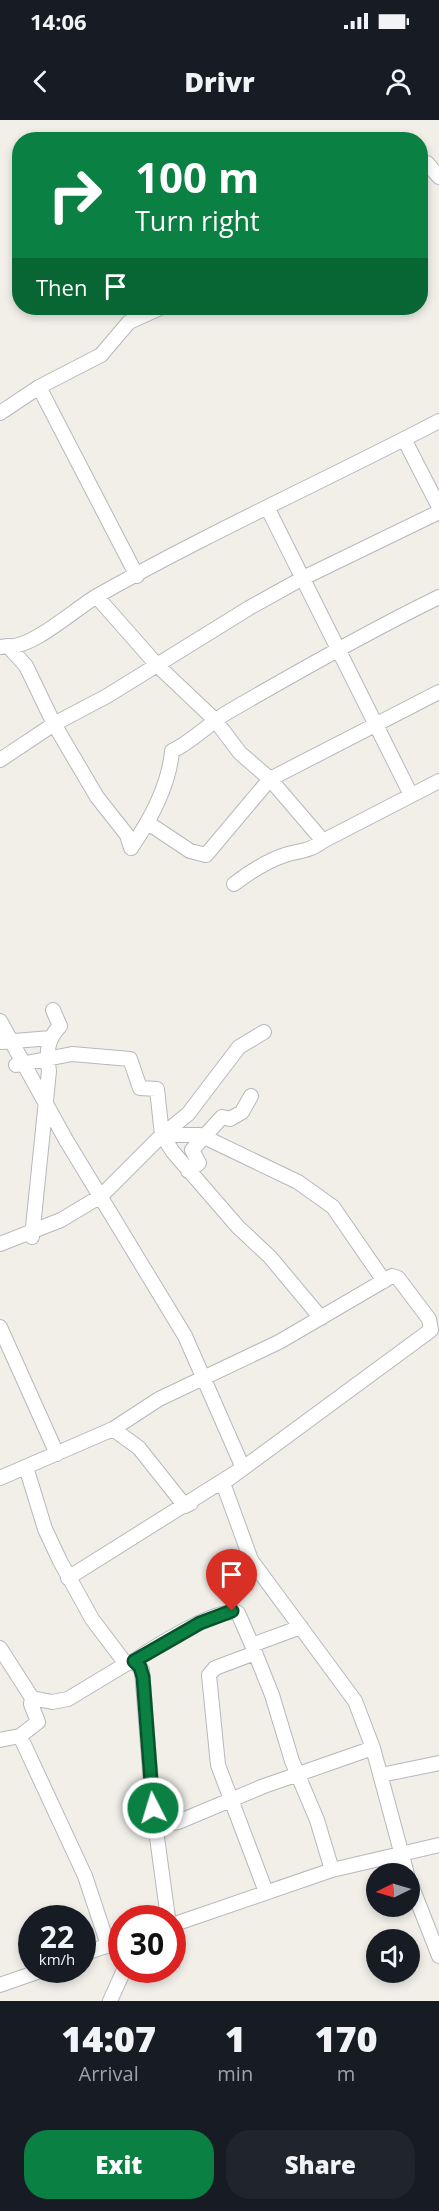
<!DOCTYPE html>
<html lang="en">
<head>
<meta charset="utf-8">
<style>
  :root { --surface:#171b24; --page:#20242c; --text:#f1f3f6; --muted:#9ea1a6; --accent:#0b8043 }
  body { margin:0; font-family:"Open Sans",sans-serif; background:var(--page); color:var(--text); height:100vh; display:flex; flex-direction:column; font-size:22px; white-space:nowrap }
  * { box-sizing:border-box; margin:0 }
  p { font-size:20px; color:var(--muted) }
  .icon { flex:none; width:33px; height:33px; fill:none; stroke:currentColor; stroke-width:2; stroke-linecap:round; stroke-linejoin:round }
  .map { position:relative; height:1881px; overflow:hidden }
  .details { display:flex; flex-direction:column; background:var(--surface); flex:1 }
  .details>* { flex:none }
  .hud { position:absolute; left:12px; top:12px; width:416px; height:183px; border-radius:24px; box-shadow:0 3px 9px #0003; background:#0b8043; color:#fff; overflow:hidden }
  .needle { width:39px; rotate:265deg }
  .controls { position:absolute; left:366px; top:1743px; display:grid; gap:12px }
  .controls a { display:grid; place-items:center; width:54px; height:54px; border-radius:50%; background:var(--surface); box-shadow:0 3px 9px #0003; font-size:30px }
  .speed { position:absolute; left:18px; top:1785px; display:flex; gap:12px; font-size:30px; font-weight:700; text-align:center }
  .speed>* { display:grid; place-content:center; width:78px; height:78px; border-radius:50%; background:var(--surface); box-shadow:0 3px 9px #0003; line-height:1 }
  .speed small { font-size:15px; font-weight:400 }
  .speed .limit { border:9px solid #d22; background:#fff; color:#111 }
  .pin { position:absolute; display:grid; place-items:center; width:51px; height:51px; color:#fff; margin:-62px -26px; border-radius:50% 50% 50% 0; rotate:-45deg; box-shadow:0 0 6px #0007 }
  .pin .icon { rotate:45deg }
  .me { position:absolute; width:66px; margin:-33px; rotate:355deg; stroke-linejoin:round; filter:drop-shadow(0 0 4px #0008) }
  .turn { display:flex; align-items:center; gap:21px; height:126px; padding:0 24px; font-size:27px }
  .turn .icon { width:78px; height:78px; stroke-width:2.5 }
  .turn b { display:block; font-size:42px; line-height:51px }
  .then { display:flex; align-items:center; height:57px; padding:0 24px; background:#0003; gap:12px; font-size:22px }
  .eta { display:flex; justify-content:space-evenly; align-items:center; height:102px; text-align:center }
  .eta b { font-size:36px; font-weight:800; line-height:42px }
  .primary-button { display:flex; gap:12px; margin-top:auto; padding:12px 24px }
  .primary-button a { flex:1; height:69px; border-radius:24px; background:var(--accent); color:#fff; font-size:24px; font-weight:800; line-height:69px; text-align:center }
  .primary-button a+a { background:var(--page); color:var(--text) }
  .status { display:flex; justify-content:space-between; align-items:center; height:42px; padding:0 30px; background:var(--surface); direction:ltr }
  .status svg { height:16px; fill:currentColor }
  header { display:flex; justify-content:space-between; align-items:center; height:78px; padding:0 24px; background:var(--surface); font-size:27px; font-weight:800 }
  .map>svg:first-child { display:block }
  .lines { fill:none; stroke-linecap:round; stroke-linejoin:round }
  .minor-casing { stroke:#b5b8bc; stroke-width:16 }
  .minor { stroke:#fff; stroke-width:14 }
  .route-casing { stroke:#07532c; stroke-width:15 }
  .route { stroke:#0b8043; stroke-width:10 }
</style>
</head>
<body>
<div class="status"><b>14:06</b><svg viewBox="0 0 49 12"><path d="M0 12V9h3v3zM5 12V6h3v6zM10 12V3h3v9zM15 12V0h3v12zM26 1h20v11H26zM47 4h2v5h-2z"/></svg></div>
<header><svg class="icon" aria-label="back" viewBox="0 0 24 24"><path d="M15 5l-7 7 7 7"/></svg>Drivr<svg class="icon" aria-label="person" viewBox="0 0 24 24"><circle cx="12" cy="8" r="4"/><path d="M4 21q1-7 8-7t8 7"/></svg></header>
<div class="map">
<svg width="439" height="1881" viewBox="0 0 439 1881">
  <rect width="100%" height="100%" fill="#f1efe8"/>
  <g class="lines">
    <!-- minor casing -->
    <g class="minor-casing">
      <path id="minor" d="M 420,44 L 427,43 L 439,57
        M 39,267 L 137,456
        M 0,293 L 39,267 L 101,235 L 129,202 L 160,188
        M 404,319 L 439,387
        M 268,389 L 411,675
        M 97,477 L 157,545 L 215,600 L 240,633 L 270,659 L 323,721 L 439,661
        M 8,526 C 31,529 75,489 97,476 C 208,413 326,360 439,301
        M 0,527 L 8,526 L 26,546 L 54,604 L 97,677 L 127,715 L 131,728 C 151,699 169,666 172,631 C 193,621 208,604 228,592 C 297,552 367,512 439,477
        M 0,640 L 54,604 L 107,576 L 249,488 L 303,458 L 439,392
        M 148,703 L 190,731 L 206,735 L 270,659 L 439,572
        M 234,764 C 251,751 268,740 288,734 C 304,730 309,731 323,721
        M 0,901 L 66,1020 L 185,1216 L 243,1348 L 68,1458
        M 2,922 L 51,918
        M 16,945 L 72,934 L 130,939 L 140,968 L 157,969 L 162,1015 L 173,1032 L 238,1107 L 270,1137 L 321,1198
        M 162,1015 L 200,1015 L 298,1062 L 333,1087 L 384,1161
        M 188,1051 L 199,1043 L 192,1030 L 222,997 L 230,999 L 242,992 L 251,976
        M 32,1117 L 49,951 C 46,933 47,919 60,906 L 53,890
        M 0,1124 L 61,1100 L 101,1076 L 162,1015 L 188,994 L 239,927 L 264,912
        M 0,1207 L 57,1334
        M 113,1309 L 139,1328 L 185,1386 L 191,1383
        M 26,1347 L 45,1409 L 60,1441 L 92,1499 L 126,1544 L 134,1541 L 142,1550 L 153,1688 L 168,1798
        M 0,1358 L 113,1309 L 159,1279 L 279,1222 L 392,1156 L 398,1158 L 429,1199 L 431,1210 L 223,1363
        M 217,1366 L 223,1363 L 251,1440 L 355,1581 L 373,1628 L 407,1754
        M 252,1525 L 272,1575 L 292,1641 L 317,1700 L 332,1750
        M 0,1528 L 32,1578
        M 255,1533 L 215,1548 L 209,1555 L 218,1645 L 266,1772
        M 134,1541 C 151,1529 220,1485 238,1493 L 252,1525 L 301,1507
        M 20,1616 L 85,1756 L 108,1825
        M 0,1620 L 20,1616 L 38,1602 L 31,1584 L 32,1578 L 52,1582 L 68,1579 L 126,1544
        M 381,1655 L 439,1643
        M 155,1706 L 178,1702 L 264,1666 L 373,1628
        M 410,1762 L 439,1836
        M 172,1805 L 332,1750 L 439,1725
        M 82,1834 L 122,1821
        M 0,1865 L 43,1850
        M 110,1881 L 124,1850"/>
    </g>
    <!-- minor -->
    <use href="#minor" class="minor"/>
  </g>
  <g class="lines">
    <!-- route casing -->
    <g class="route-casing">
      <path id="route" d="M 153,1688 L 143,1557 L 140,1547 L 134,1541 L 200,1503 L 232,1491"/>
    </g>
    <!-- route -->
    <use href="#route" class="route"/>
  </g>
</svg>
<div class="controls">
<a><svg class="needle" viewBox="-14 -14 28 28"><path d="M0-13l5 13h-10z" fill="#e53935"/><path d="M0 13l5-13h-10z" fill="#9ea1a6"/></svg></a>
<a><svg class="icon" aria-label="sound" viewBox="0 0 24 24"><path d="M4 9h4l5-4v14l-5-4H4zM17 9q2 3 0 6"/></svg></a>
</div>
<div class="speed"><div>22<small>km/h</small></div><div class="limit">30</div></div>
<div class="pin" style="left:232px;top:1491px;background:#d93025"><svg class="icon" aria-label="arrive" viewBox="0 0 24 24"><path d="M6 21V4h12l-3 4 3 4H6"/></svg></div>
<svg class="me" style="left:153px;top:1688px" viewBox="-20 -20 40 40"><circle r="17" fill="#0b8043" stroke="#fff" stroke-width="3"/><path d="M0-11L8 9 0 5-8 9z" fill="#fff"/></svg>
<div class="hud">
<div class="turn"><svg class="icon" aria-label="right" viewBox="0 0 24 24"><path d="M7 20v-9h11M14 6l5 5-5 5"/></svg><div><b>100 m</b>Turn right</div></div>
<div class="then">Then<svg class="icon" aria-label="arrive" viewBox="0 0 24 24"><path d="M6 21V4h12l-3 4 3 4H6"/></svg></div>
</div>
</div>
<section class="details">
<div class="eta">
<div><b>14:07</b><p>Arrival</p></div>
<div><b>1</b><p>min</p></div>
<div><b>170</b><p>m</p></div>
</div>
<div class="primary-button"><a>Exit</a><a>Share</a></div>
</section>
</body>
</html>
